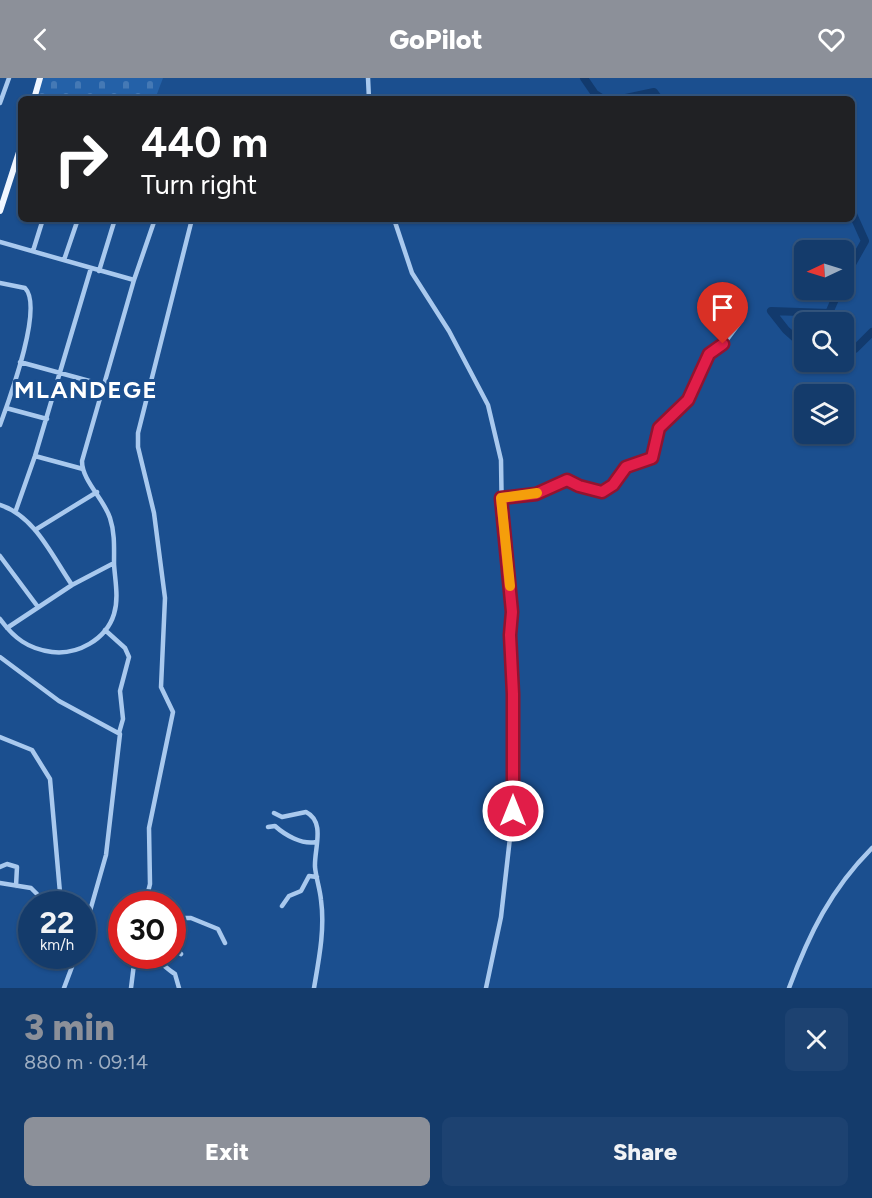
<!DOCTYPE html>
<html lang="en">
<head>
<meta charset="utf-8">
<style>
  :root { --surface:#143b6b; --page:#1d4271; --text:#f1f3f6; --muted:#9dadc1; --line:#33557e; --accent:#8c9099 }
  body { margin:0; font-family:Figtree,sans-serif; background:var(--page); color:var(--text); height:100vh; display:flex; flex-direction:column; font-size:22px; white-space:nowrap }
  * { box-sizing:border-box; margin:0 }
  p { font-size:20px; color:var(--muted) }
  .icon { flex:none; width:33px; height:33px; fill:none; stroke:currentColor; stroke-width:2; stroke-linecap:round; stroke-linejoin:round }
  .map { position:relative; height:910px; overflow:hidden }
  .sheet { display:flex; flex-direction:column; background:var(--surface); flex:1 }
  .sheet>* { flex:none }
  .top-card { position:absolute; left:18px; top:18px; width:837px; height:126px; border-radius:9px; box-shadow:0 2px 4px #0004,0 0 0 2px var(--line); background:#202124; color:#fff; overflow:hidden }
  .needle { width:39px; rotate:266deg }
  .fabs { position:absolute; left:794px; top:162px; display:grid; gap:12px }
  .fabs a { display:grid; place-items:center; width:60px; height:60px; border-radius:9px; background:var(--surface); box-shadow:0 2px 4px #0004,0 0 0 2px var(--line); font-size:30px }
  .speed { position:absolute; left:18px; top:813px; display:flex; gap:12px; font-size:30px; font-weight:700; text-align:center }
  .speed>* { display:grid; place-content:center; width:78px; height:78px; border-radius:50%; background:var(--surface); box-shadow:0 2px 4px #0004,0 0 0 2px var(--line); line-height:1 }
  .speed small { font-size:15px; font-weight:400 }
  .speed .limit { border:9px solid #d22; background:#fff; color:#111 }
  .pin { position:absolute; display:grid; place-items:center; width:51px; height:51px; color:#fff; margin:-62px -26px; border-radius:50% 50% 50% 0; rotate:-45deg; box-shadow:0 0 6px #0007 }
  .pin .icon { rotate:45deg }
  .me { position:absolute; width:66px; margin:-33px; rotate:0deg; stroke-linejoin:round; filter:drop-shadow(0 0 4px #0008) }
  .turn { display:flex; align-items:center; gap:21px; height:126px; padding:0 24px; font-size:27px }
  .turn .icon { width:78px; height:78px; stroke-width:2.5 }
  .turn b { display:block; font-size:42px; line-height:51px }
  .round { display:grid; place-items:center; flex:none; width:63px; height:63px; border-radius:9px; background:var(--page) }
  .headline { display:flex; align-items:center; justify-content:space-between; height:102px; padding:0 24px }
  h1 { font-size:36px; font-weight:800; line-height:45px; color:var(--accent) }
  .action { display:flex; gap:12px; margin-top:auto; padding:12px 24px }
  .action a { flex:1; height:69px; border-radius:9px; background:var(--accent); color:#fff; font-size:24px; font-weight:800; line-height:69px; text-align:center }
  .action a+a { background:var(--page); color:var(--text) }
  header { display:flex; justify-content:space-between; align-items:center; height:78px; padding:0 24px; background:var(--accent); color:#fff; font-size:27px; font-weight:800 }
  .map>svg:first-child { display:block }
  .cemetery { fill:url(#cemetery-stones) }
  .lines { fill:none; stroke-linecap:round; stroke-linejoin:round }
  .river { stroke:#123a6d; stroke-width:8 }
  .minor { stroke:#a9c9ee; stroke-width:4.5 }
  .major { stroke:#f0f6ff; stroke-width:6 }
  .route-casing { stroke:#92132f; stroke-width:15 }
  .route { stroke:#e11d48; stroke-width:10 }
  .slow { stroke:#f59e0b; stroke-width:10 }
  .labels { text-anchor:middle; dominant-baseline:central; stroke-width:6; stroke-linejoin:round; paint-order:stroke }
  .district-label { font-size:24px; font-weight:bold; letter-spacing:1.5px; fill:#fff; stroke:#1b4f8f }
</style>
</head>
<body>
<header><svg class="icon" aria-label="back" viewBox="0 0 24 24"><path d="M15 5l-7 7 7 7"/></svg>GoPilot<svg class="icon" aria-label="heart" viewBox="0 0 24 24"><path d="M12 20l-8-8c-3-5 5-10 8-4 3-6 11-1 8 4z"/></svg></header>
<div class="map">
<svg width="872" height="910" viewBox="0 0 872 910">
  <defs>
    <pattern id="cemetery-stones" width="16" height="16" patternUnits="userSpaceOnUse" patternTransform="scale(1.5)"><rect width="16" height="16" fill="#2461a8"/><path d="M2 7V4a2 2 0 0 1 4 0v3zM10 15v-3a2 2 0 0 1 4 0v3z" fill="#4579b5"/></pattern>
  </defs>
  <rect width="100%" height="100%" fill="#1b4f8f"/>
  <!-- cemetery -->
  <path class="cemetery" d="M 41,0 L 163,0 L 155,21 L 34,21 Z"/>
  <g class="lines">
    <!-- river -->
    <path class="river" d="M 584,0 L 595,16 L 603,21
      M 621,21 L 654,14 L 659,21
      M 843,202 L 865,163 L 852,134
      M 804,268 L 786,252 L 771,233 L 829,235 L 839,212
      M 843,273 L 855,271 L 872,254"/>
    <!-- minor -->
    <path class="minor" d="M 368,0 L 369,21
      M 0,25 L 9,0
      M 394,141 L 412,195 L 449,253 L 488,327 L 501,382 L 502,446 L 511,514 L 513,733 L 501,839 L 486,910
      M 0,164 L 134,202
      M 33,173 L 43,141
      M 64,182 L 78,141
      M 99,193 L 115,141
      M 0,205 L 25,210 C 44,229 9,322 0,347
      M 20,284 L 104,307
      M 6,330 L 47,341
      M 35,378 L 83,391
      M 501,420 L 536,416 L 567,401 L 579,408 L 602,414 L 613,407 L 626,389 L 652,380 L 659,350 L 688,322 L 709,276 L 726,263 L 741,243 L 745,231
      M 0,427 C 35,438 52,478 72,507
      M 16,432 L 35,378 L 91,190
      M 35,452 L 97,414
      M 0,478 L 38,529
      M 0,541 C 14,560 28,571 52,574 C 77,577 106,562 114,536 C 119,520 115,502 114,486 C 114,471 115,455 110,440 C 104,421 82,403 82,383 L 134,202 L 155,141
      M 7,550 L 72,507 L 114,485
      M 105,552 L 125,570 L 129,579 L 120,613 L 123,641 L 119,655
      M 0,579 L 59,623 L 120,656 L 106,777 L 82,861
      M 0,659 L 32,672 L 50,701 L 61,826
      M 274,735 L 282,739 L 306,734 C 326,744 314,771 315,789 C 316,800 320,811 321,822 C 325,851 319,881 314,910
      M 268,749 L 275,748 C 285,757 302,767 316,764
      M 0,789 L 7,786 L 17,789 L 16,808
      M 0,805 L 31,810 L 38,817 L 59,819
      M 145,826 L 150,806 L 149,750 L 173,634 L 161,609 L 165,520 L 154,435 L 138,369 L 138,355 L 192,141
      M 282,828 L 289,818 L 301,813 L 309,798 L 317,799
      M 172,846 L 180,840 L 191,840 L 218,851 L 225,865
      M 172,868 L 181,876
      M 149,878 C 160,882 165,890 175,896 L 179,910
      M 135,889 L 144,878
      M 64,910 L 76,878
      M 131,910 L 135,878
      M 789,910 C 809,856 831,811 872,770"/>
    <!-- major -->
    <path class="major" d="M 34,21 L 40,0
      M 0,133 L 21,68"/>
  </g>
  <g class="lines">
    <!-- route casing -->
    <g class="route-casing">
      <path id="route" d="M 513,733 L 513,616 L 510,557 L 512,534 L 501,420 L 536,416 L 567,402 L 579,408 L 602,414 L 613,407 L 626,389 L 652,380 L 659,350 L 688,322 L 709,276 L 723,266"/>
    </g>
    <!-- route -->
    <use href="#route" class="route"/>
    <!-- slow -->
    <path class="slow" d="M 510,508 L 501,420 L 537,415"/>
  </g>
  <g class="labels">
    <!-- district labels -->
    <g class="district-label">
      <text x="86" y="311">MLANDEGE</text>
    </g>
  </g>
</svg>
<div class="fabs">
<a><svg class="needle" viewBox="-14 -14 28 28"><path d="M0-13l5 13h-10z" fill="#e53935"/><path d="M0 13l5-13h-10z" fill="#9dadc1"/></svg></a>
<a><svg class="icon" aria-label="search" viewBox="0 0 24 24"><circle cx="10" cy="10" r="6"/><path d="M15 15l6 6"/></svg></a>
<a><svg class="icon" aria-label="layers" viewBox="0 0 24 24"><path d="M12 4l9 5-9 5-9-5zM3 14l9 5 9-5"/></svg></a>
</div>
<div class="speed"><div>22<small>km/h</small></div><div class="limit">30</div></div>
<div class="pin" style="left:723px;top:266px;background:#d93025"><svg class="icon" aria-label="arrive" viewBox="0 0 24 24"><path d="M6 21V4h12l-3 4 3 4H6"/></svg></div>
<svg class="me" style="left:513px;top:733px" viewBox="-20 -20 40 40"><circle r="17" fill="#e11d48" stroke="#fff" stroke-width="3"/><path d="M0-11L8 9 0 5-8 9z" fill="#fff"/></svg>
<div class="top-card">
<div class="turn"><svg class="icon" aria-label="right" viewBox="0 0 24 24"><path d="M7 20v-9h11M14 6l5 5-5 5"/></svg><div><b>440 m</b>Turn right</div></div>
</div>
</div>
<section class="sheet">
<div class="headline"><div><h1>3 min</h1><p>880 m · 09:14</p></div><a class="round"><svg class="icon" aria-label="close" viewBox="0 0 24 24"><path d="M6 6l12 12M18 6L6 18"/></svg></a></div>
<div class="action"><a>Exit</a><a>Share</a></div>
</section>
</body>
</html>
